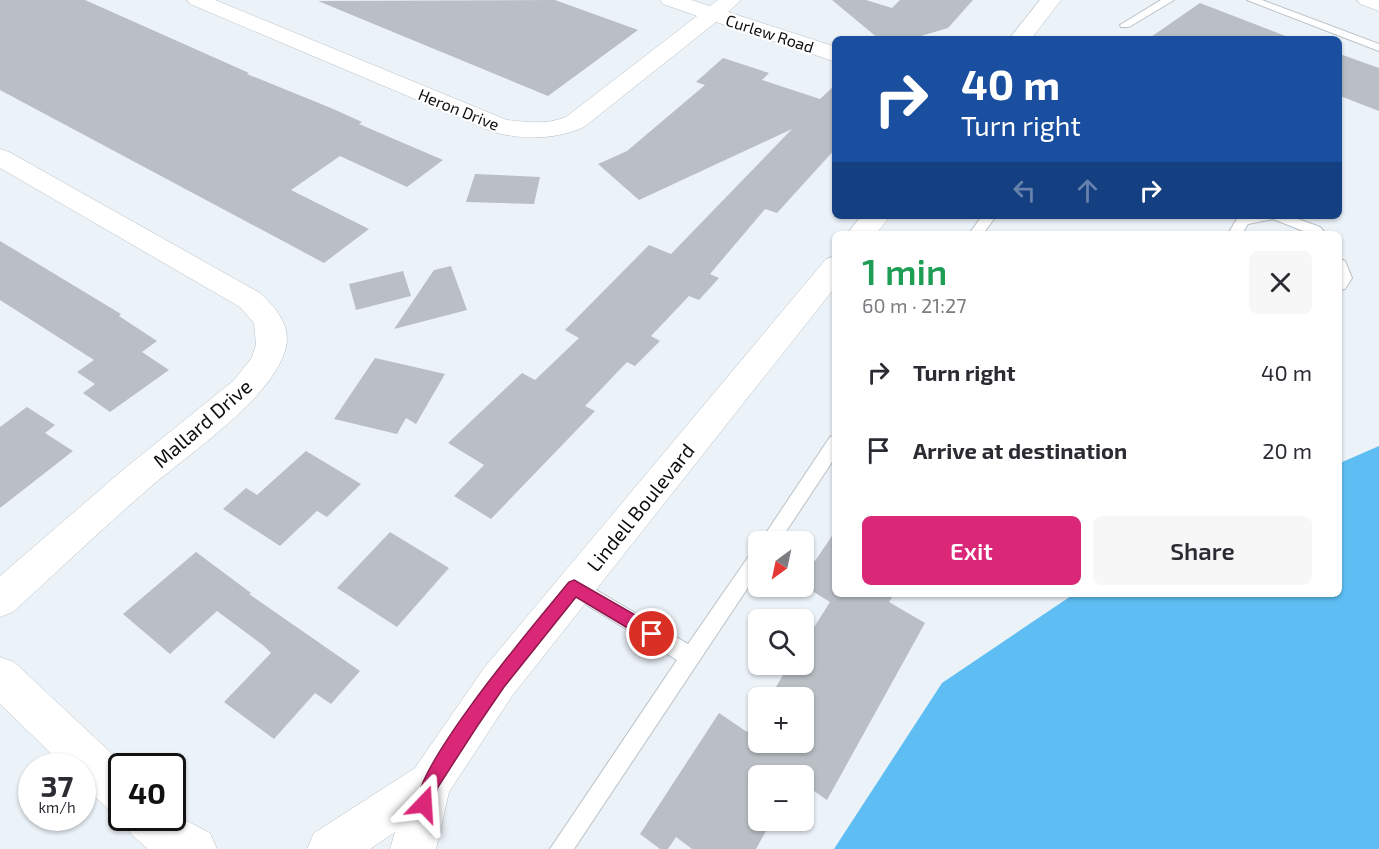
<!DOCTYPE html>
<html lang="en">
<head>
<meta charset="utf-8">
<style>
  :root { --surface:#fff; --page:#f7f7f7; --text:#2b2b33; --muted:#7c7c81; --accent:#db2777 }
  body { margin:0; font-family:"Exo 2",sans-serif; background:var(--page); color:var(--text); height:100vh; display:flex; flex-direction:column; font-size:22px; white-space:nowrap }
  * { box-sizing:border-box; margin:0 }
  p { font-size:20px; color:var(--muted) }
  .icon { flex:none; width:33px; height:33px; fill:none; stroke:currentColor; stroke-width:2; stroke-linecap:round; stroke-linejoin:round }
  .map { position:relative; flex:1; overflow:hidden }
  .details { position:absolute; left:832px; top:231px; width:510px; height:366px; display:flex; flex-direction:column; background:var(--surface); border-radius:9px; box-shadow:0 2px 4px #0004 }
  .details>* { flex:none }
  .banner { position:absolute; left:832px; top:36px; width:510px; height:183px; border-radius:9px; box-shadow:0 2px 4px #0004; background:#1a4fa0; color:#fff; overflow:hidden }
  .needle { width:39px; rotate:213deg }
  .tools { position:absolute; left:748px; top:531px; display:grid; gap:12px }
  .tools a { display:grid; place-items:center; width:66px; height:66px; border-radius:9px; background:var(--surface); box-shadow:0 2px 4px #0004; font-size:30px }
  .speed { position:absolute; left:18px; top:753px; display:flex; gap:12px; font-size:30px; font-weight:700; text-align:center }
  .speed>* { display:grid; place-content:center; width:78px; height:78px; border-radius:50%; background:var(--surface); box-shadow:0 2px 4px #0004; line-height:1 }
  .speed small { font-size:15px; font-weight:400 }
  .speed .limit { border:3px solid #111; border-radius:9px; background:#fff; color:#111 }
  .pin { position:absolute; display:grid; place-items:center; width:51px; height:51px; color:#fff; margin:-26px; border:3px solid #fff; border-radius:50%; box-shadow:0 2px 6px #0007 }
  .me { position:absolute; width:66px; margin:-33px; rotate:20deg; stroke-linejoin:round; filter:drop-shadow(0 0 4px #0008) }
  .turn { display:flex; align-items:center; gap:21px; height:126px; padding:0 30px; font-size:27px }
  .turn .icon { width:78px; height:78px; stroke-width:2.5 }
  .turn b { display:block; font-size:42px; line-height:51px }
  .lanes { display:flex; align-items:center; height:57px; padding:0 30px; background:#0003; justify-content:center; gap:30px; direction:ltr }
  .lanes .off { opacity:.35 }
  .round { display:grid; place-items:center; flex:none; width:63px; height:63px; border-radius:9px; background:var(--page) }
  .head { display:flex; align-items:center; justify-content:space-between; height:102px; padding:0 30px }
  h1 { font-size:36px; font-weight:600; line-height:45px; color:#1e9e55 }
  .cta { display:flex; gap:12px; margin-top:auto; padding:12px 30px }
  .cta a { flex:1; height:69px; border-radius:9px; background:var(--accent); color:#fff; font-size:24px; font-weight:600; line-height:69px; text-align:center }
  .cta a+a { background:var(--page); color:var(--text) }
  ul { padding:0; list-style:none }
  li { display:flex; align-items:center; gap:18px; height:78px; padding:0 30px }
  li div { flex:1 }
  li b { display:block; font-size:22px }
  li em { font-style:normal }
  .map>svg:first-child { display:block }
  .water { fill:#5ebef3 }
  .building { fill:#b9bfc5 }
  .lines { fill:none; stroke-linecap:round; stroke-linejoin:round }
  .service-casing { stroke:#bac1c6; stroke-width:2 }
  .minor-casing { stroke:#bac1c6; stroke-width:1 }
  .tertiary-casing { stroke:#bac1c6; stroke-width:1 }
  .service { fill:#fff; fill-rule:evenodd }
  .minor { fill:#fff; fill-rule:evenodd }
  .tertiary { fill:#fff; fill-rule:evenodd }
  .route { fill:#db2777; stroke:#8e194d; stroke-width:1.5 }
  .labels { text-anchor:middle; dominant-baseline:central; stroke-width:4.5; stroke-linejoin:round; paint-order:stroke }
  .far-street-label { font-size:16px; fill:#0c0e10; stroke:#fff }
  .street-label { font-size:20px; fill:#0c0e10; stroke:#fff }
</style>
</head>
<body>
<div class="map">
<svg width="1379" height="849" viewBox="0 0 1379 849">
  <rect width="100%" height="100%" fill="#ebf2f8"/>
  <!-- water -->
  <path class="water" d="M 1379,446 L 1379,849 L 834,849 L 942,683 L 1074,594 L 1340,594 L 1340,463 Z"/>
  <!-- building -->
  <path class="building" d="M 0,0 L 85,0 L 249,73 L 247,74 L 331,108 L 362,122 L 359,124 L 443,160 L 407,187 L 340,156 L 291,190 L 369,229 L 324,263 L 0,90 Z
    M 555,0 L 638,30 L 548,96 L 318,1 Z
    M 832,0 L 866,0 L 892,8 L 900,0 L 973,0 L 948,28 L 911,39 L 879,39 Z
    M 1200,3 L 1288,37 L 1287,39 L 1148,39 Z
    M 1340,54 L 1379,68 L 1379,111 L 1340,96 Z
    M 723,58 L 769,73 L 762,80 L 820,99 L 836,84 L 836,148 L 777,213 L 765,209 L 710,274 L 719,278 L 699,300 L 689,296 L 651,336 L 660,341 L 635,366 L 627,362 L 585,406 L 595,411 L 491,519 L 454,496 L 484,465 L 448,443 L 522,373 L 535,380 L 579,338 L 565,330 L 649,245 L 671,254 L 792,129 L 639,200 L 598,164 L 627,151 L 705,85 L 696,82 Z
    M 475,174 L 540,177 L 534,204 L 466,202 Z
    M 0,241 L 121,314 L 119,316 L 157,341 L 142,352 L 169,370 L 110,412 L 83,393 L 95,384 L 77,372 L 94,360 L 0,300 Z
    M 451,266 L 467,310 L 394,329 L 434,270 Z
    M 403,271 L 411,296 L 356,310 L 349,284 Z
    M 375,358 L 445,374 L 416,424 L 406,418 L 397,434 L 334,419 Z
    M 27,407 L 55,425 L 45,433 L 73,451 L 0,508 L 0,427 Z
    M 306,451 L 361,484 L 327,517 L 317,511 L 280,546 L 223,509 L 246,488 L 257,495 Z
    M 836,530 L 836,594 L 894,594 L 889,602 L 925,623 L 827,800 L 804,784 L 804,776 L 759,776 L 759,820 L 772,820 L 756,849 L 692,849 L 676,837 L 668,849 L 660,849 L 640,834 L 719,713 L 747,732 L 759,714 L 759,742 L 804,742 L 804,698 L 769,698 L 790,664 L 804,664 L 804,643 L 830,602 L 804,586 L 804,555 L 815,561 Z
    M 390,532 L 449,568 L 397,627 L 337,588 Z
    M 196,552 L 251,593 L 249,594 L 360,671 L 331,704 L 315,693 L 274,739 L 224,702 L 271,653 L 264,646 L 217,611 L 170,654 L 123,614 Z"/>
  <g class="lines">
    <!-- service casing -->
    <g class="service-casing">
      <path id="service" d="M 1161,0 L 1174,0 L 1129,27 L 1121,27 L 1120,25 Z
        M 1247,0 L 1262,0 L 1379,44 L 1379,51 Z
        M 982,216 L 996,216 L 983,234 L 969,234 Z
        M 1290,216 L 1320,227 L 1326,234 L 1311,234 L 1273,219 L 1248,224 L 1242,234 L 1228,234 L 1238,217 Z
        M 1340,259 L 1345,261 L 1352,278 L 1345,289 L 1340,290 Z
        M 836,435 L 836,456 L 779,542 L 760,542 L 830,437 Z
        M 759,548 L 759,571 L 574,849 L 550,849 L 677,660 L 567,593 L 565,587 L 567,581 L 574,579 L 581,581 L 688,644 L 753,550 Z"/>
    </g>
    <!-- minor casing -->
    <g class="minor-casing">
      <path id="minor" d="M 187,0 L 215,0 L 507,120 C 528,122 546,125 566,117 L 697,16 L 663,4 L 660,0 L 691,0 L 710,6 L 718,0 L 741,0 L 728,12 L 836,47 L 836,62 L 716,22 L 584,127 C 554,140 525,140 493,132 L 190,4 Z
        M 1357,0 L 1379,0 L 1379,11 L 1360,4 Z
        M 0,149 L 9,152 L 260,293 C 275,307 291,325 286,347 C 274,398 187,455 148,489 C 102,529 58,571 13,612 L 0,617 L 0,576 L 124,469 L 233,381 L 251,359 L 256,345 L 254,323 L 240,307 L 0,168 Z
        M 0,657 L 14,662 L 125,766 L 122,766 L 122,815 L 107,808 L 82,785 L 82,766 L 64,766 L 0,704 Z
        M 172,811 L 179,817 L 210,833 L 217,849 L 148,849 L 131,834 L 125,818 L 172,818 Z"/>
    </g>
    <!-- tertiary casing -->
    <g class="tertiary-casing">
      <path id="tertiary" d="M 1040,0 L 1061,0 L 1031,39 L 1009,39 Z
        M 861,216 L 890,216 L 876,234 L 847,234 Z
        M 836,256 L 836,286 L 512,696 L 449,792 L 436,849 L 390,849 L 395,832 L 370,849 L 307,849 L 314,833 L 415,768 L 484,668 L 826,259 Z"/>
    </g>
    <!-- service -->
    <use href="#service" class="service"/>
    <!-- minor -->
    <use href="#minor" class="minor"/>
    <!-- tertiary -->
    <use href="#tertiary" class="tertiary"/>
  </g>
  <!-- route -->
  <path class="route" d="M 574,580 L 658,628 L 660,634 L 658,639 L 652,641 L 646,639 L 576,597 L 504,687 L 478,725 L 438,787 L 431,810 L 424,813 L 418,810 C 404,776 542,615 569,582 Z"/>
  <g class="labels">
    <!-- far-street labels -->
    <g class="far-street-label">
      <text transform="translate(770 33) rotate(18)">Curlew Road</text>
      <text transform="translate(459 109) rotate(22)">Heron Drive</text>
    </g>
    <!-- street labels -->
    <g class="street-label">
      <text transform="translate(202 423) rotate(-41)">Mallard Drive</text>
      <text transform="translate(640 507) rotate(-51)">Lindell Boulevard</text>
    </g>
  </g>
</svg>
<div class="tools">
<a><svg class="needle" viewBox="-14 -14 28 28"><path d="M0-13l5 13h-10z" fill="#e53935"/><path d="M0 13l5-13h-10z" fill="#7c7c81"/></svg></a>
<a><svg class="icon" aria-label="search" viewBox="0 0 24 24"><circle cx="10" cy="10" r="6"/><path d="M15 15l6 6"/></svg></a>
<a>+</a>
<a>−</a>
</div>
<div class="speed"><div>37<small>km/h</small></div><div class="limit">40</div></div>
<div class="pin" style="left:652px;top:634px;background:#d93025"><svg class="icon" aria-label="arrive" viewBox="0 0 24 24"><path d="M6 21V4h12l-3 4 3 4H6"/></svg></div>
<svg class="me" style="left:424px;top:804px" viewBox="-20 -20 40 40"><path d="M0-17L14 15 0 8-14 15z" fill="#db2777" stroke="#fff" stroke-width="4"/></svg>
<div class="banner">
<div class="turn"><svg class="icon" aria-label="right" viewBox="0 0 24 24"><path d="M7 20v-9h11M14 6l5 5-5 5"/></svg><div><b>40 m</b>Turn right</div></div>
<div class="lanes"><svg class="icon off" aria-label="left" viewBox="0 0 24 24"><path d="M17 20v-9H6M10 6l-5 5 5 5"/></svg><svg class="icon off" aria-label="ahead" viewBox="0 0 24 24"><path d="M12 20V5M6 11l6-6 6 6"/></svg><svg class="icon" aria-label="right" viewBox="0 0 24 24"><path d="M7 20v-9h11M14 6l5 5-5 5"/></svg></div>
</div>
<section class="details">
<div class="head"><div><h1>1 min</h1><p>60 m · 21:27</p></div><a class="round"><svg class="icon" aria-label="close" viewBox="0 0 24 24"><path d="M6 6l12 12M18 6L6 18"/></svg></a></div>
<ul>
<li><svg class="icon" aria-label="right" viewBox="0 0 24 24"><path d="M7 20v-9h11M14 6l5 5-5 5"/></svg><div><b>Turn right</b></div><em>40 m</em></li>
<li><svg class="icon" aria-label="arrive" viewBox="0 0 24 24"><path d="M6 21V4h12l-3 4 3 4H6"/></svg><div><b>Arrive at destination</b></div><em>20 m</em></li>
</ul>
<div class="cta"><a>Exit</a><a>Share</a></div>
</section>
</div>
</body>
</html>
